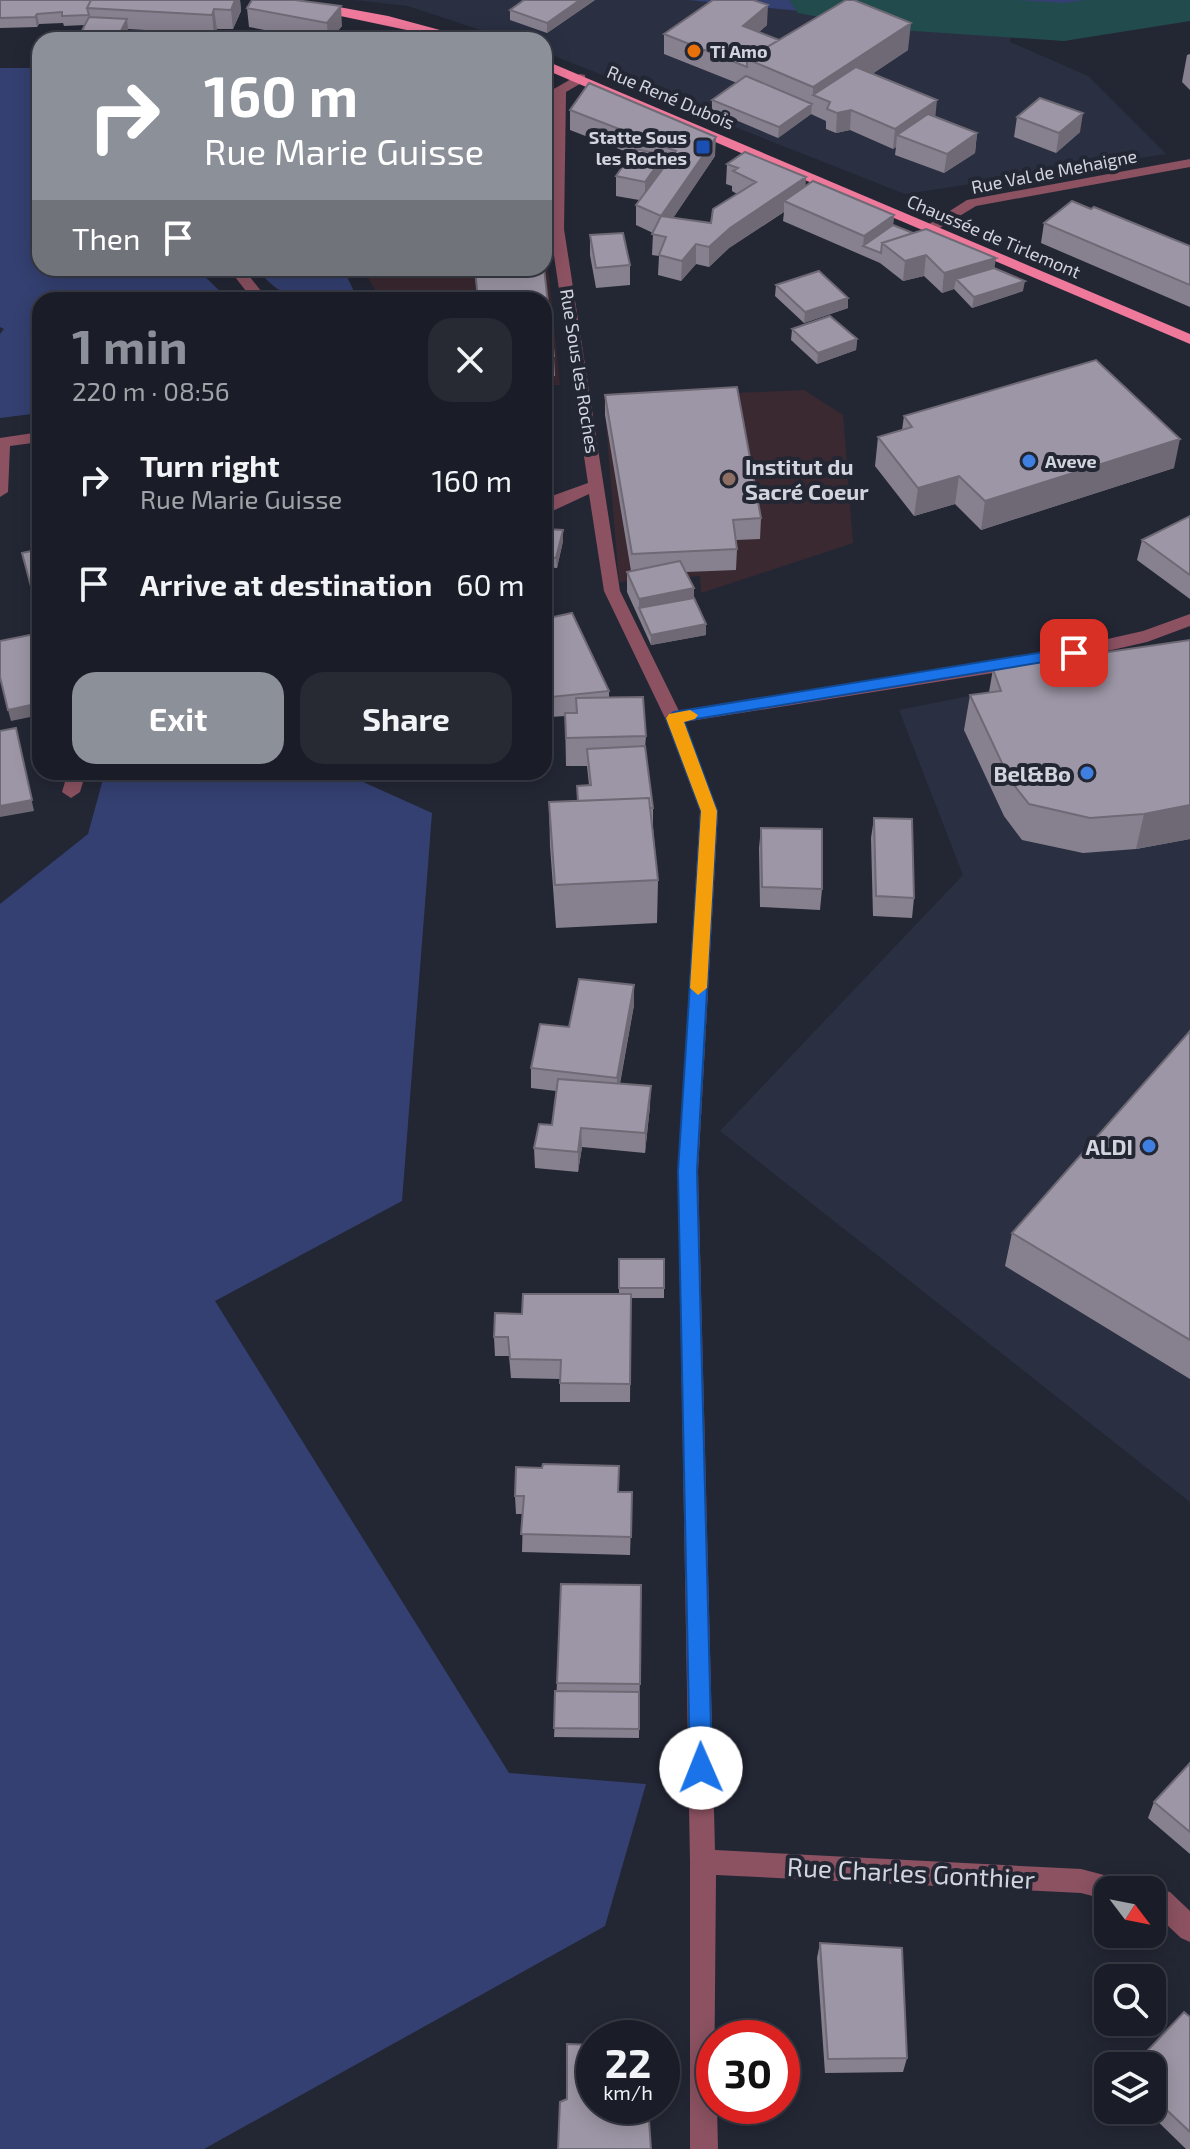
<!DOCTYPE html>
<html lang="en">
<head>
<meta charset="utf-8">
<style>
  :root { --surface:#1a1d27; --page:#272a33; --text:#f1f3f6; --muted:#9fa2a7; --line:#383b44; --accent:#8c9099 }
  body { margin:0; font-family:"Exo 2",sans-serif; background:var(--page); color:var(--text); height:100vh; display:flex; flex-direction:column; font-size:30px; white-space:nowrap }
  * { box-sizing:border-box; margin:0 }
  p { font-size:26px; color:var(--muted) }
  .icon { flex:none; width:44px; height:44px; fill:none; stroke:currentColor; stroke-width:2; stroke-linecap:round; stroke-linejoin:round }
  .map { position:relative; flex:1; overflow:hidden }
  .side { position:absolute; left:32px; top:292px; width:520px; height:488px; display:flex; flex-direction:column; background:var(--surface); border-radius:24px; box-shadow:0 4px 20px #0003,0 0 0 2px var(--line) }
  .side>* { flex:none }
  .hud { position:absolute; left:32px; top:32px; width:520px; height:244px; border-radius:24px; box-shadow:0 4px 20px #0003,0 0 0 2px var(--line); background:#8c9099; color:#fff; overflow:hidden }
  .needle { width:52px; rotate:122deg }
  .buttons { position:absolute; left:1094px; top:1876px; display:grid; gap:16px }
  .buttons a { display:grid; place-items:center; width:72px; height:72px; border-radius:16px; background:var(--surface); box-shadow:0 4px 20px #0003,0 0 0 2px var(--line); font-size:40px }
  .speed { position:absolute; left:576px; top:2020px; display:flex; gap:16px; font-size:40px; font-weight:700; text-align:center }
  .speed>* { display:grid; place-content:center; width:104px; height:104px; border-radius:50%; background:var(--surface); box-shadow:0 4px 20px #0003,0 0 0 2px var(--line); line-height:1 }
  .speed small { font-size:20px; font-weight:400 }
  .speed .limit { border:12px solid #d22; background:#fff; color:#111 }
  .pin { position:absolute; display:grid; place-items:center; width:68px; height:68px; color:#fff; margin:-34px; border-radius:16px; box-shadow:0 4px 12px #0006 }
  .me { position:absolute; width:88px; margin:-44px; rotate:359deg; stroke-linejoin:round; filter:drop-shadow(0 0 6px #0008) }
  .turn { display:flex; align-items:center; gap:28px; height:168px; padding:0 40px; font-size:36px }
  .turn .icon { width:104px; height:104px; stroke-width:2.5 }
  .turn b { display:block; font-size:56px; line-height:68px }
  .then { display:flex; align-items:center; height:76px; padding:0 40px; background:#0003; gap:16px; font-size:30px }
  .round { display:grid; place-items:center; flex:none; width:84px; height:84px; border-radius:24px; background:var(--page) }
  .headline { display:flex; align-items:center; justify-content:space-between; height:136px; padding:0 40px }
  h1 { font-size:48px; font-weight:700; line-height:60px; color:var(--accent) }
  .button { display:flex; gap:16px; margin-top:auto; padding:16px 40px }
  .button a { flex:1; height:92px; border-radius:24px; background:var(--accent); color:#fff; font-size:32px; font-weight:700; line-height:92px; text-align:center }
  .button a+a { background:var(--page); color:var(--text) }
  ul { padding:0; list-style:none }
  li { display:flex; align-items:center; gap:24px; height:104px; padding:0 40px }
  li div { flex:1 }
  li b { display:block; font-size:30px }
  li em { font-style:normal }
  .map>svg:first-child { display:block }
  .built { fill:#2a3042 }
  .education { fill:#3b2932 }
  .green { fill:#344071 }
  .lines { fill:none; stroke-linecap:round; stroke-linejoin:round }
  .river { fill:#224b4e; fill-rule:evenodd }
  .lane { fill:#8c5262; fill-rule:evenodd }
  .street { fill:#8c5262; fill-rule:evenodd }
  .primary { fill:#ef799b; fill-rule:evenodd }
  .wall { fill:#87818f }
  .shaded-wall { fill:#6e6974 }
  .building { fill:#9d96a6; stroke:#6e6974; stroke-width:2 }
  .route { fill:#1a73e8; stroke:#114b97; stroke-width:2 }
  .slow { fill:#f59e0b }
  .food-dot { fill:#e8710a; stroke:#232734; stroke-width:3 }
  .transit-dot { fill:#1a4fb4; stroke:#232734; stroke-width:3 }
  .shop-dot { fill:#3f7fe0; stroke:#232734; stroke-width:3 }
  .education-dot { fill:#8d6e63; stroke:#232734; stroke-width:3 }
  .labels { text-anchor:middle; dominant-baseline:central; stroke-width:8; stroke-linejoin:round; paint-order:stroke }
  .far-poi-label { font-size:18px; font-weight:bold; fill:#d2d5de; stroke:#232734; text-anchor:start }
  .far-street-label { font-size:18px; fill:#d2d5de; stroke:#232734 }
  .poi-label { font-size:22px; font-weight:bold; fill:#d2d5de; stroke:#232734; text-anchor:end }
  .near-street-label { font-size:26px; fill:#d2d5de; stroke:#232734 }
</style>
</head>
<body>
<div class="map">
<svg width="1190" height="2149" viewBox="0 0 1190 2149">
  <rect width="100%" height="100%" fill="#232734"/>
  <!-- built -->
  <path class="built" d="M 354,0 L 692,0 L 1011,27 L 1010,42 L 1088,76 L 1166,154 L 905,194 L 544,52 L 544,40 L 511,40 L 408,6 Z
    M 1190,652 L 1190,1502 L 720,1131 L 963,875 L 899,710 Z"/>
  <!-- education -->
  <path class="education" d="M 544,226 L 560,385 L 544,385 L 544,300 L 381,300 L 362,268 L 544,268 Z
    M 804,390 L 843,415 L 853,543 L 701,593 L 700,576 L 619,582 L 604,399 Z"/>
  <!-- green -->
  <path class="green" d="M 688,0 L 1190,0 L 1190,15 L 1087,30 L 830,14 Z
    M 0,68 L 40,68 L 40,164 L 30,172 L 40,174 L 40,268 L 196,268 L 229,300 L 40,300 L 40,413 L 0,418 L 0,334 L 4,329 L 0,327 Z
    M 258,268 L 343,268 L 358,300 C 321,300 279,305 258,268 Z
    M 105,772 L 341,772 L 432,813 L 402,1201 L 215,1301 L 509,1773 L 646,1784 L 605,1926 L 204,2149 L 0,2149 L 0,904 L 88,834 Z"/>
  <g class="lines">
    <!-- river -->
    <path class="river" d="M 789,0 L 1014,0 L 1064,3 L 1085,0 L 1190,0 L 1190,21 L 1064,41 L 884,29 L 798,13 Z"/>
    <!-- lane -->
    <path class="lane" d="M 68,772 L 86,772 L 80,792 L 71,798 L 62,792 Z"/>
    <!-- street -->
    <path class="street" d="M 580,74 L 585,75 L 585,81 L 566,92 L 564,229 L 620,591 L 679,711 L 1050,652 L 1143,631 L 1190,614 L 1190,626 L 1147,642 L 1050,664 L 684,722 L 718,811 L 698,1171 L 715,1850 L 1081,1869 L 1127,1881 L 1131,1890 L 1108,1890 L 1108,1900 L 1081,1893 L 716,1875 L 714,2106 L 717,2106 L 718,2149 L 690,2149 L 690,1862 L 678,1171 L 700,811 L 665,718 L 604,591 L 589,494 L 544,515 L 544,502 L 549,497 L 588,483 L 550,229 L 552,90 Z
      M 1190,159 L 1190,167 L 976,206 L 935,231 L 925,231 L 923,228 L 967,200 Z
      M 228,268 L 243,268 L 268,300 L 253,300 Z
      M 40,432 L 40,442 L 10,446 L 8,492 L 0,497 L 0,438 Z
      M 1152,1887 L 1170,1892 L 1190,1911 L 1190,1942 L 1181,1938 L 1152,1911 L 1152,1890 L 1143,1890 Z"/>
    <!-- primary -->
    <path class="primary" d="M 317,3 L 388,16 L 477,40 L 454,40 L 312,10 L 311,7 Z
      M 544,60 L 1190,334 L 1190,344 L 544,69 Z"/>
  </g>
  <!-- wall -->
  <path class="wall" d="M 0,0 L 240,0 L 241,11 L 233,29 L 217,29 L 214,34 L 128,29 L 123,40 L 79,40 L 79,36 L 85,25 L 64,26 L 63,23 L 39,24 L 37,27 L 0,28 Z
    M 595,0 L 547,33 L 510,20 L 510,10 Z
    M 247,8 L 342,26 L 330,40 L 316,40 L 249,27 Z
    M 767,25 L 759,32 L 779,40 L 908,50 L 872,74 L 935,117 L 977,133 L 975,153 L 944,173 L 895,155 L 896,147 L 893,149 L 850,130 L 836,133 L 826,129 L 826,121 L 811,114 L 778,138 L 712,110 L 712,100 L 737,83 L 664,54 L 664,34 Z
    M 1190,54 L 1190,90 L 1182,82 L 1187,55 Z
    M 570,110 L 715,156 L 673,218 L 711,223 L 737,194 L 732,191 L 732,186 L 726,184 L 727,164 L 805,187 L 894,215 L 893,225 L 994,268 L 1023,291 L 972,308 L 954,289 L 942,293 L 924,276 L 903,281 L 880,263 L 783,221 L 784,212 L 729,248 L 709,267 L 696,264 L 681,281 L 658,275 L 659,256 L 652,255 L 653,233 L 636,225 L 636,205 L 639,200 L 616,196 L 616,176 L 632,154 L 570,130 Z
    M 1017,117 L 1080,132 L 1056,153 L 1014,137 Z
    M 1091,209 L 1190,246 L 1190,307 L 1041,243 L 1044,223 Z
    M 544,225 L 547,233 L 547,261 L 544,261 Z
    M 590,235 L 630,265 L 630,285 L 596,288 L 590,255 Z
    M 381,268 L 447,268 L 381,273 Z
    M 505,268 L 544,268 L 554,356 L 555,376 L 544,376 L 544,300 L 477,300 L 475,269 Z
    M 776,285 L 848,308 L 804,323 L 775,296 Z
    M 792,329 L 857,339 L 856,350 L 817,364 L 791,340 Z
    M 605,395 L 761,518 L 760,539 L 736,540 L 737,549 L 736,570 L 686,572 L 706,635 L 651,645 L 627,592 L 627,572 L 631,571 L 605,415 Z
    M 904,416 L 1174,468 L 981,530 L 955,504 L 914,516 L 875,466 L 878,437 L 902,430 Z
    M 1190,516 L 1190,599 L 1137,560 L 1142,540 Z
    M 544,529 L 563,530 L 563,541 L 557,568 L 544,567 Z
    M 544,619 L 609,691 L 609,698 L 646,736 L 645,748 L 653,808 L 653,828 L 658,880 L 657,923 L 556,928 L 550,846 L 549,802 L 577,801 L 577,786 L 589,785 L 587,766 L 566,766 L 565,716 L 551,717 L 544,701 Z
    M 1190,640 L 1190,839 L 1136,849 L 1083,853 L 1022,840 L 1004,816 L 964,730 L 970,695 L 989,692 L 993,669 Z
    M 874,818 L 914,898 L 912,918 L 873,916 L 871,838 Z
    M 761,828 L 822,889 L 820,910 L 760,907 L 759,848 Z
    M 634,1005 L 620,1084 L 650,1106 L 645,1153 L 582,1147 L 578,1172 L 535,1168 L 534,1148 L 552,1125 L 556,1091 L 531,1088 L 531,1068 L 569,1027 Z
    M 1190,1031 L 1190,1379 L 1005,1266 L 1012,1233 Z
    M 619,1259 L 664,1259 L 664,1298 L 631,1298 L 630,1402 L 560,1402 L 560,1379 L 511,1378 L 509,1356 L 495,1356 L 494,1337 L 522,1314 L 619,1294 Z
    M 618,1492 L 632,1492 L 630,1555 L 522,1552 L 523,1514 L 516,1514 L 515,1496 Z
    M 641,1585 L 639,1738 L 554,1737 L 557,1683 Z
    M 1190,1763 L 1190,1854 L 1148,1818 L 1154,1802 Z
    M 820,1943 L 907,2058 L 903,2072 L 825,2073 L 817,1958 Z
    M 1190,2017 L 1190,2149 L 1186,2149 L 1146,2110 L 1152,2110 L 1152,2066 Z"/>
  <!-- shaded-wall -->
  <path class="shaded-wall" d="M 235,0 L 240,0 L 241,11 L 233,29 L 231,10 Z
    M 580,0 L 595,0 L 547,33 L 547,23 Z
    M 768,5 L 767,25 L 742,45 L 743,26 Z
    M 341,6 L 342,26 L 330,40 L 328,40 L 327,23 Z
    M 214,9 L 217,29 L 214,34 L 212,15 Z
    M 37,14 L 39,24 L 37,27 L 35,17 Z
    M 127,19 L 128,29 L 123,40 L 117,40 Z
    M 911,23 L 908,50 L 830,102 L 813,95 L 813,87 Z
    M 546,79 L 546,90 L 544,90 L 544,80 Z
    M 937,100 L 935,120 L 897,135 L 896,147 L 893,149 L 895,129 Z
    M 812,104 L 811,114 L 778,138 L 779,127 Z
    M 851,110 L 850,130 L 836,133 L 837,113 Z
    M 1083,113 L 1080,132 L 1056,153 L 1059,133 Z
    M 977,133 L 975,153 L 944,173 L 947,154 Z
    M 716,137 L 715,156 L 661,236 L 661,216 Z
    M 664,155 L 663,175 L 645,201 L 645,182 Z
    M 806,177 L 805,197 L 784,201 L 784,212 L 729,248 L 709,267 L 709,247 L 730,228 Z
    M 894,215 L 892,235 L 863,246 L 864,236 Z
    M 696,244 L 696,264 L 681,281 L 682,261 Z
    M 926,255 L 924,276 L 903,281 L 905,261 Z
    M 996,258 L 993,278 L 956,279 L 954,289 L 942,293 L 944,273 Z
    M 1025,281 L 1023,291 L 972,308 L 974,297 Z
    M 848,298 L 848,308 L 804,323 L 805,312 Z
    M 857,339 L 856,350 L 817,364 L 818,353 Z
    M 1180,439 L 1174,468 L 981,530 L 985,501 Z
    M 959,476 L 955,504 L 914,516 L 918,488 Z
    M 563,530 L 563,541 L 557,568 L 556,558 Z
    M 694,588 L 694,609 L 639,608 L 639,599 Z
    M 706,624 L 706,635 L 651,645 L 651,635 Z
    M 40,703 L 40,715 L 11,721 L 8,710 Z
    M 16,728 L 34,811 L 0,817 L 0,806 Z
    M 1190,805 L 1190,839 L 1136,849 L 1144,814 Z
    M 634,985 L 634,1005 L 617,1098 L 617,1078 Z
    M 651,1086 L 650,1106 L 645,1153 L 645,1133 Z
    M 581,1128 L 582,1147 L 578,1172 L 578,1152 Z"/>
  <!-- building -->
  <path class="building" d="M 0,0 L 91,0 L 87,8 L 89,15 L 62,16 L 62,12 L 37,14 L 35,17 L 0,18 Z
    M 91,0 L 235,0 L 231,10 L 214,9 L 212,15 L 87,8 Z
    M 252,0 L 295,0 L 341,6 L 327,23 L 247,8 Z
    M 524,0 L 580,0 L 547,23 L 510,10 Z
    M 713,0 L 753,0 L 768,5 L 743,26 L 779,40 L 747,59 L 747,67 L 664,34 Z
    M 846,0 L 854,0 L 911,23 L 813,87 L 747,59 Z
    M 89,17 L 127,19 L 117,39 L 79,36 Z
    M 406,31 L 435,40 L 395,40 Z
    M 856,67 L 937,100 L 895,129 L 851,110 L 837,113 L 827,109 L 830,102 L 813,95 Z
    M 746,76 L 812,104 L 779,127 L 712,100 Z
    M 589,83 L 716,137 L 661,216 L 636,205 L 676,151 L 570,110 Z
    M 1040,98 L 1083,113 L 1059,133 L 1017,117 Z
    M 928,114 L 977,133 L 947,154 L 897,135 Z
    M 635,149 L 664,155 L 645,182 L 616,176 Z
    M 745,152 L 806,177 L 730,228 L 709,247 L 696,244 L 682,261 L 659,255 L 666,237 L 652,234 L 661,216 L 711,223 L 713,209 L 756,182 L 733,171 L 738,168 L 727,164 Z
    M 813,181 L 894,215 L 864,236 L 784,201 Z
    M 1072,201 L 1091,209 L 1094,207 L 1190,246 L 1190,285 L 1044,223 Z
    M 893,225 L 913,233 L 882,243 L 881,253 L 863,246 Z
    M 926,229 L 996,258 L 944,273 L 926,255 L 905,261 L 882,243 Z
    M 623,233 L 630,265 L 596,268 L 590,235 Z
    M 505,268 L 544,268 L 554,356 L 544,356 L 544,300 L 478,300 L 475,269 Z
    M 994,268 L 1025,281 L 974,297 L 956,279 Z
    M 819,271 L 848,298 L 805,312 L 776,285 Z
    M 830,316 L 857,339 L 818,353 L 792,329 Z
    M 1096,360 L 1180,439 L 985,501 L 959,476 L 918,488 L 878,437 L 912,427 L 904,416 Z
    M 737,387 L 761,518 L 733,520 L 737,549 L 632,554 L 605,395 Z
    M 1190,516 L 1190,575 L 1142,540 Z
    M 544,529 L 563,530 L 556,558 L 544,556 Z
    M 40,549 L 40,615 L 39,616 L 22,553 Z
    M 680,561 L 694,588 L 639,599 L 627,572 Z
    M 694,598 L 706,624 L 651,635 L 639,608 Z
    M 572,613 L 609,691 L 551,697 L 544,682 L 544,619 Z
    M 40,633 L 40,703 L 8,710 L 0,677 L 0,641 Z
    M 1190,640 L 1190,805 L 1144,814 L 1090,818 L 1029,804 L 1010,780 L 970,695 L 1001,691 L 993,669 Z
    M 643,697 L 646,736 L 566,738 L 565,713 L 577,713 L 576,698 Z
    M 16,728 L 32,800 L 0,806 L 0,731 Z
    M 645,746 L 653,808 L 650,808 L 649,798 L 578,801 L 577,786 L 591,785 L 587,749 Z
    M 649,798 L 658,880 L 555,885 L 549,802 Z
    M 874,818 L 912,819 L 914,898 L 876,896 Z
    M 761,828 L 822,829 L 822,889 L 762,887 Z
    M 579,979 L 634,985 L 617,1078 L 531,1068 L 540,1024 L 569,1027 Z
    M 1190,1031 L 1190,1340 L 1012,1233 Z
    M 558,1079 L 651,1086 L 645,1133 L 581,1128 L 578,1152 L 534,1148 L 539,1124 L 552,1125 Z
    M 619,1259 L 664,1259 L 664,1288 L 619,1288 Z
    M 523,1294 L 631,1294 L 630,1384 L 560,1383 L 561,1360 L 510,1359 L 508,1337 L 494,1337 L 495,1313 L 522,1314 Z
    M 543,1464 L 619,1466 L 618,1492 L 632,1492 L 631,1537 L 521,1534 L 524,1496 L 515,1496 L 516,1467 L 542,1468 Z
    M 561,1584 L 641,1585 L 640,1684 L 557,1683 Z
    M 555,1691 L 639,1692 L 639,1729 L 554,1728 Z
    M 1190,1763 L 1190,1832 L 1154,1802 Z
    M 820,1943 L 902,1948 L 907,2058 L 828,2059 Z
    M 1184,2012 L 1190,2017 L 1190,2132 L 1152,2096 L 1152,2066 L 1133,2066 Z
    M 567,2044 L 594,2045 L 594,2106 L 648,2106 L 651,2149 L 558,2149 L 560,2102 L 567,2099 Z"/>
  <!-- route -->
  <path class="route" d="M 1074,647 L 1080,649 L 1080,656 L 684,721 L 717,811 L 697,1171 L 712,1768 L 709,1775 L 701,1779 L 693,1775 L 690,1768 L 678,1171 L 701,811 L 666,718 L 674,712 Z"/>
  <!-- slow -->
  <path class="slow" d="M 690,710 L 698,715 L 695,719 L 684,722 L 717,811 L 707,988 L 698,995 L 690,988 L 701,811 L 666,718 L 669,714 Z"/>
  <!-- markers -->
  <circle class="food-dot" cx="694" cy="51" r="8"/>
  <rect class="transit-dot" x="695" y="139" width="16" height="16" rx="4"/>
  <g class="shop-dot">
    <circle cx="1029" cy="461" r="8"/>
    <circle cx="1087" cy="773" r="8"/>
    <circle cx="1149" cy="1146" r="8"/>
  </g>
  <circle class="education-dot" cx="729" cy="479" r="8"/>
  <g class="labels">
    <!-- far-poi labels -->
    <g class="far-poi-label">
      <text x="710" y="51">Ti Amo</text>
      <text x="687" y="137" text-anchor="end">Statte Sous<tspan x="687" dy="21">les Roches</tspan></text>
      <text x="1045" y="461">Aveve</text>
    </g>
    <!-- far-street labels -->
    <g class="far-street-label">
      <text transform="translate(671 97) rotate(23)">Rue René Dubois</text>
      <text transform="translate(1054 171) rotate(-11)">Rue Val de Mehaigne</text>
      <text transform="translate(994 236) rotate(23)">Chaussée de Tirlemont</text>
      <text transform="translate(580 371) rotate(81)">Rue Sous les Roches</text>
    </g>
    <!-- poi labels -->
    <g class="poi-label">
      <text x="745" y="466" text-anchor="start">Institut du<tspan x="745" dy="25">Sacré Coeur</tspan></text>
      <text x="1071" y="773">Bel&amp;Bo</text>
      <text x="1133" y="1146">ALDI</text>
    </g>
    <!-- near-street labels -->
    <g class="near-street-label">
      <text transform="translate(911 1872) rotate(3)">Rue Charles Gonthier</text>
    </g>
  </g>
</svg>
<div class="buttons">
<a><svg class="needle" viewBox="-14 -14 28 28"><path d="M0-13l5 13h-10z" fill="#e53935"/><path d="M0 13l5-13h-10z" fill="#9fa2a7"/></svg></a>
<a><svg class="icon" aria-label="search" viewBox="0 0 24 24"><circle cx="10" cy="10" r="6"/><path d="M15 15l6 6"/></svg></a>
<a><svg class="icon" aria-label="layers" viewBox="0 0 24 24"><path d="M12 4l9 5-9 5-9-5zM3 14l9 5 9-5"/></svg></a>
</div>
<div class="speed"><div>22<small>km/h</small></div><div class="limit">30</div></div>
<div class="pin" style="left:1074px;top:653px;background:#d93025"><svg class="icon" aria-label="arrive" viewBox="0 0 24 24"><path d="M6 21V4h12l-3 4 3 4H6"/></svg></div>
<svg class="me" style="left:701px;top:1768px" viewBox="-20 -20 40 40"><circle r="19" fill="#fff"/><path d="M0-13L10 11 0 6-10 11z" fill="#1a73e8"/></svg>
<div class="hud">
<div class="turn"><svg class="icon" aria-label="right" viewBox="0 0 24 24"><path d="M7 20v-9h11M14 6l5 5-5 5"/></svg><div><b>160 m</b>Rue Marie Guisse</div></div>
<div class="then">Then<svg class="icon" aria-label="arrive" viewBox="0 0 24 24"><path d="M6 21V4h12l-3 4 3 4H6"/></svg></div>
</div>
<section class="side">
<div class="headline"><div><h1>1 min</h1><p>220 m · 08:56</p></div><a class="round"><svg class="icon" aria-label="close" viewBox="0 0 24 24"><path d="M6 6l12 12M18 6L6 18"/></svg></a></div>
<ul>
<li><svg class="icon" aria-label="right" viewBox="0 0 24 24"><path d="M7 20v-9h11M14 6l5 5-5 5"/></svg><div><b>Turn right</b><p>Rue Marie Guisse</p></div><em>160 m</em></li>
<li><svg class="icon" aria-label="arrive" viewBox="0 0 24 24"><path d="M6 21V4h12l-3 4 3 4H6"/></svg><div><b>Arrive at destination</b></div><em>60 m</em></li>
</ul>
<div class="button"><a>Exit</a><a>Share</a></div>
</section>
</div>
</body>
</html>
